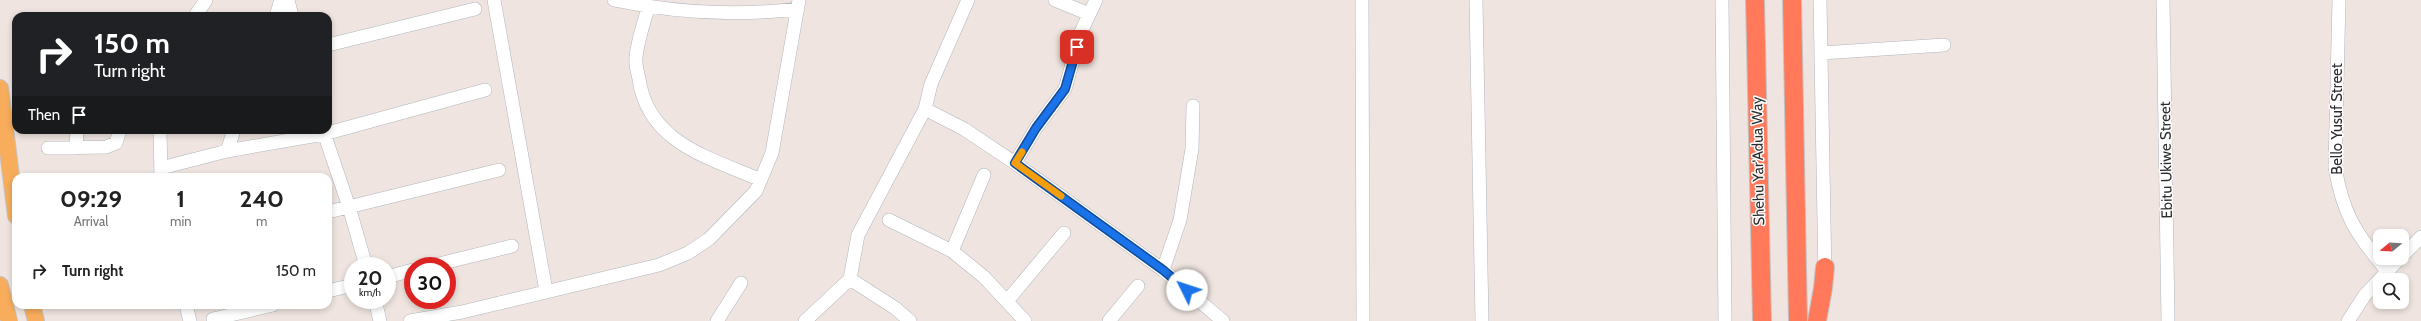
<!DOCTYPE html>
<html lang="en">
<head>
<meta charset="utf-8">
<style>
  :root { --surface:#fff; --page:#f6f6f6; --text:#222; --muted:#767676 }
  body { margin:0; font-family:Cabin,sans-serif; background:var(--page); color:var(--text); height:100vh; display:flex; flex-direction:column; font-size:15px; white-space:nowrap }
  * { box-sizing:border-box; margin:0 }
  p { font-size:13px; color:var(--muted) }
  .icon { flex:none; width:22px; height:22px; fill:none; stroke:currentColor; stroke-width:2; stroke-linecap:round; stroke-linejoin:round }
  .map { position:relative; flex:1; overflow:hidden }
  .sheet { position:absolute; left:12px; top:173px; width:320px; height:136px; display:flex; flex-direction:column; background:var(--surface); border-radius:12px; box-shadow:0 2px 6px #0003 }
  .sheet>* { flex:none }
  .hud { position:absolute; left:12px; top:12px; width:320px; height:122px; border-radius:12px; box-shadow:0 2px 6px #0003; background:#202124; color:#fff; overflow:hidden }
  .needle { width:26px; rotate:252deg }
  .buttons { position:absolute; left:2373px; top:229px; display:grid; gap:8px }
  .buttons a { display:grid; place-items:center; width:36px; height:36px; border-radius:8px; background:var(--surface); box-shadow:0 2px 6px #0003; font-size:20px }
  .speed { position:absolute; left:344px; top:257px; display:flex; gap:8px; font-size:20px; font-weight:700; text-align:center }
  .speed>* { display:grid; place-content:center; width:52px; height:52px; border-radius:50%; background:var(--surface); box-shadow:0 2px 6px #0003; line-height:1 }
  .speed small { font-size:10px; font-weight:400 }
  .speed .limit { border:6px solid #d22; background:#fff; color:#111 }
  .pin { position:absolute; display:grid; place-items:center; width:34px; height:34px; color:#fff; margin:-17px; border-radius:8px; box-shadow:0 2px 6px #0006 }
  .me { position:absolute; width:44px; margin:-22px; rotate:311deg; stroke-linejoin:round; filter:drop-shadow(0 0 3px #0008) }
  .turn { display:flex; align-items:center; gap:14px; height:84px; padding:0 16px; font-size:18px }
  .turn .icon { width:52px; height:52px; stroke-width:2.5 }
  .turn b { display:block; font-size:28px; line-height:34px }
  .then { display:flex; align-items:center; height:38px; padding:0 16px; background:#0003; gap:8px; font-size:15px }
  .eta { display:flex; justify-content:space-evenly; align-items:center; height:68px; text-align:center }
  .eta b { font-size:24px; font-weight:800; line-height:28px }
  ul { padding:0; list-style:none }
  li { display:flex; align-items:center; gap:12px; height:60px; padding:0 16px }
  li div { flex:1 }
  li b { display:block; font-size:15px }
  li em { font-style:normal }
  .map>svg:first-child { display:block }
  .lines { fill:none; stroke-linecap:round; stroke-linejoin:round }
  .minor-casing { stroke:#afb6bd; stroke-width:14 }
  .major-casing { stroke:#c4c4c4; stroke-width:18 }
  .highway-casing { stroke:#c4c4c4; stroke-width:20 }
  .minor { stroke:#fff; stroke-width:13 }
  .major { stroke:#f7ad5c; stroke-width:16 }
  .highway { stroke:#ff795a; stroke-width:18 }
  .route-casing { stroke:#114b97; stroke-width:10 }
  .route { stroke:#1a73e8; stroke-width:7 }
  .slow { stroke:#f59e0b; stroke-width:7 }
  .labels { text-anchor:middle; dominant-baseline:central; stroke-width:3; stroke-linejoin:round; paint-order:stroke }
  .street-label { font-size:15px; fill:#2d2d2d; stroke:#fff }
</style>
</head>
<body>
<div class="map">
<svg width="2421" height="321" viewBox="0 0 2421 321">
  <rect width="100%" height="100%" fill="#efe4df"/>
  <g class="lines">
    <!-- minor casing -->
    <g class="minor-casing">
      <path id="minor" d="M 288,0 L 292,16
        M 494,0 L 546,291
        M 614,0 C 675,13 737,16 798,9
        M 1055,0 L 1089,14
        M 1362,0 L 1363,321
        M 1476,0 L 1482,321
        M 1722,0 L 1725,321
        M 1820,0 L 1825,276
        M 2163,0 L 2168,321
        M 2339,0 L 2335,167 C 2343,215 2356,234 2387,271
        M 648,8 C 644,23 637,42 636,58 C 635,65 638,73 639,79 C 648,143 710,158 761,180
        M 195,16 L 206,0
        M 276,16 L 281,0
        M 328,45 L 475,9
        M 1821,53 L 1944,45
        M 925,109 L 964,129 L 1015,163 L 1163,270 L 1223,321
        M 160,130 L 161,177
        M 323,130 L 349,207 L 366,266
        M 48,148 L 106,147 L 116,143 L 120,130
        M 76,148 L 77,130
        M 227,151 L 234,130
        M 1015,163 L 1036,128 L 1065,89 L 1081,32 L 1096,0
        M 161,168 L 227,151 L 324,134 L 485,90
        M 328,212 L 499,170
        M 889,220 L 952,251 L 984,277 L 1025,321
        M 952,251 L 984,175
        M 2402,256 L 2421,237
        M 431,266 L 512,246
        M 1163,270 L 1180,220 L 1192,149 L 1193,106
        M 387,277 L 413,270
        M 850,279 L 895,308 L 910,321
        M 328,291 L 353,285
        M 375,300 L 380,321
        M 1007,301 L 1064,233
        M 186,305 L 190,321
        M 213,319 L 273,305
        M 410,321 L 462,312 L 659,265 L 688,253 L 709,239 L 756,191 L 772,153 L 799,0
        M 717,321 L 741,283
        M 805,321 L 850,279 L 858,235 L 925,109 L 931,84 L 968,0
        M 1109,321 L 1138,286
        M 2348,321 L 2365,295 L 2400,258"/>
    </g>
    <!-- major casing -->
    <g class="major-casing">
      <path id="major" d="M 0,88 L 16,216
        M 0,285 L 9,321
        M 32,305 L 36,321"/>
    </g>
    <!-- highway casing -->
    <g class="highway-casing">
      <path id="highway" d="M 1755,0 L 1762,321
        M 1792,0 L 1798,321
        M 1817,321 L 1823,288 L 1825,267"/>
    </g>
    <!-- minor -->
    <use href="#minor" class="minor"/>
    <!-- major -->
    <use href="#major" class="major"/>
    <!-- highway -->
    <use href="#highway" class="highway"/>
  </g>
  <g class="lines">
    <!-- route casing -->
    <g class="route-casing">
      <path id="route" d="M 1077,47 L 1065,89 L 1036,128 L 1015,163 L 1163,270 L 1187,290"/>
    </g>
    <!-- route -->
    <use href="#route" class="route"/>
    <!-- slow -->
    <path class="slow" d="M 1022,152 L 1015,163 L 1061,196"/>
  </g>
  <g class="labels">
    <!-- street labels -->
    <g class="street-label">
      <text transform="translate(2337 119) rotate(-90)">Bello Yusuf Street</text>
      <text transform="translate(2166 160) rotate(-91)">Ebitu Ukiwe Street</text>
      <text transform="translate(1758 161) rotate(-91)">Shehu Yar'Adua Way</text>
    </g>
  </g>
</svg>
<div class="buttons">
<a><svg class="needle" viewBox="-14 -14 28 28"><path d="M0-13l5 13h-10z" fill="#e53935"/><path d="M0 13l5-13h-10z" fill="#767676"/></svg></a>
<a><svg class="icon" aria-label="search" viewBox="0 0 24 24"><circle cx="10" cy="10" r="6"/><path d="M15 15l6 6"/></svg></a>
</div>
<div class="speed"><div>20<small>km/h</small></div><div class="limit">30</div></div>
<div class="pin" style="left:1077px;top:47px;background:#d93025"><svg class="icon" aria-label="arrive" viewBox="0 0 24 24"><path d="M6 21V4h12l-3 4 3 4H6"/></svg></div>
<svg class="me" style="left:1187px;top:290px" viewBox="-20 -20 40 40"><circle r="19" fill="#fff"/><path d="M0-13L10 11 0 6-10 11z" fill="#1a73e8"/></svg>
<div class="hud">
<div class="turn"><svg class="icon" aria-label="right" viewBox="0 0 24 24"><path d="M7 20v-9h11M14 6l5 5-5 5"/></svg><div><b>150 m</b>Turn right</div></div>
<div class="then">Then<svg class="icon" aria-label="arrive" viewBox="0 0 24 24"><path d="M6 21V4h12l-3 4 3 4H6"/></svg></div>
</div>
<section class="sheet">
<div class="eta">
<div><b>09:29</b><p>Arrival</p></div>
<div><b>1</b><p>min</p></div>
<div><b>240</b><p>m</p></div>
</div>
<ul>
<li><svg class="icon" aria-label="right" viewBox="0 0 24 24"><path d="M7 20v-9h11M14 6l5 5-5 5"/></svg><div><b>Turn right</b></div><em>150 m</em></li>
</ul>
</section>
</div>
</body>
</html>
